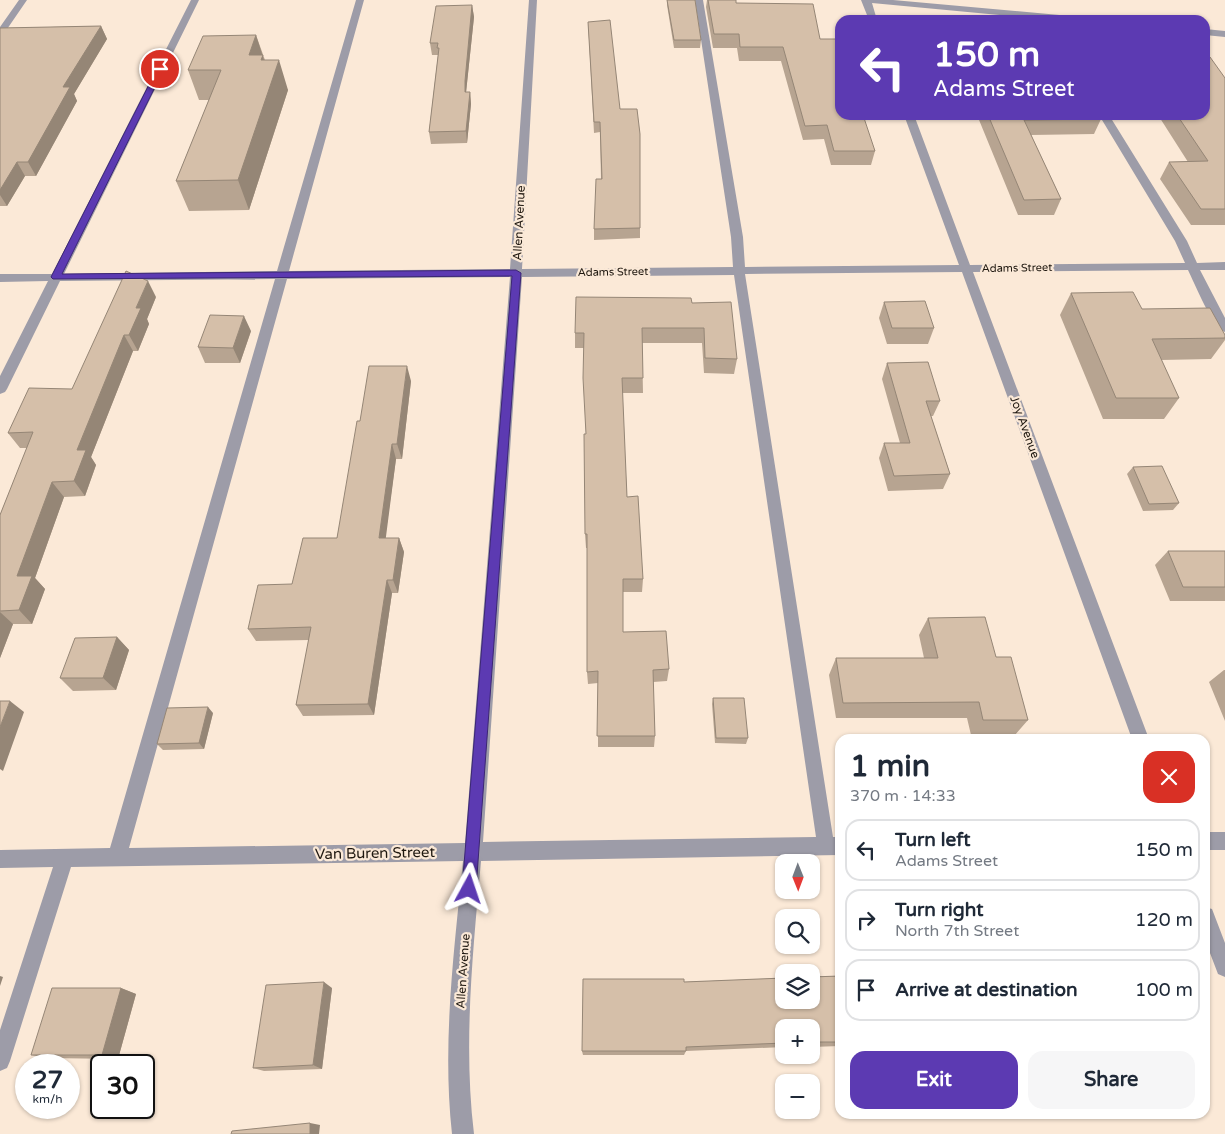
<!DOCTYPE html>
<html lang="en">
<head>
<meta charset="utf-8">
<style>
  :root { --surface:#fff; --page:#f6f6f7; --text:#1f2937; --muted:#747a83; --line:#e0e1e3; --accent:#5c3ab2 }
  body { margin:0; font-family:"Varela Round",sans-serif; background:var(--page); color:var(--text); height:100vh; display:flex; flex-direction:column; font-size:19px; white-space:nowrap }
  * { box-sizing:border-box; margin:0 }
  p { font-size:16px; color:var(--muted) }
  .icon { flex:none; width:28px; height:28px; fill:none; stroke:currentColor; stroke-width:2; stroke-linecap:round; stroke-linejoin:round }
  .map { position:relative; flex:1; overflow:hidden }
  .sheet { position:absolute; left:835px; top:734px; width:375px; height:385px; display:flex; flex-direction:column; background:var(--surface); border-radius:15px; box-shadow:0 1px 4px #0004 }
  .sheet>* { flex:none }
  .top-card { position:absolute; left:835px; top:15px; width:375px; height:105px; border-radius:15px; box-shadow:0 1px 4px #0004; background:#5c3ab2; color:#fff; overflow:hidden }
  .needle { width:32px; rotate:179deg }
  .controls { position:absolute; left:775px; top:854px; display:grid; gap:10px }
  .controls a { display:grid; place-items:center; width:45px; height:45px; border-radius:10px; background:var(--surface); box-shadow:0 1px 4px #0004; font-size:25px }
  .speed { position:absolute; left:15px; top:1054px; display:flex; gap:10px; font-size:25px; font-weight:700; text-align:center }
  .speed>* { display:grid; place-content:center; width:65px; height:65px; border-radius:50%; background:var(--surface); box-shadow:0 1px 4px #0004; line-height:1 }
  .speed small { font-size:12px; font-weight:400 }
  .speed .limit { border:2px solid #111; border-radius:8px; background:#fff; color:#111 }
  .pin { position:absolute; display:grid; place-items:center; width:42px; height:42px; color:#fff; margin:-21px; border:2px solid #fff; border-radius:50%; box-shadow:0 1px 5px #0007 }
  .me { position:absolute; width:55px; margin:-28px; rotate:5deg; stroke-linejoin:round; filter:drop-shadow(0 0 4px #0008) }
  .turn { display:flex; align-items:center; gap:18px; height:105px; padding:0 15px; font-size:22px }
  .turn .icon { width:65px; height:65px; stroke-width:2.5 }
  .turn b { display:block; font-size:35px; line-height:42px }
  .round { display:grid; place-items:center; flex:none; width:52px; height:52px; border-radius:15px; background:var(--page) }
  .headline { display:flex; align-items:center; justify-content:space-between; height:85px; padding:0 15px }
  h1 { font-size:30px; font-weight:700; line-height:38px }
  .action { display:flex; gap:10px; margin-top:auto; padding:10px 15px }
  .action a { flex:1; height:58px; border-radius:15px; background:var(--accent); color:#fff; font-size:20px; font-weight:700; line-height:58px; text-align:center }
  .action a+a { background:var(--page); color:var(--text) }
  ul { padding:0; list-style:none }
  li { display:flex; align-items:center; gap:15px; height:62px; margin:0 10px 8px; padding:0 5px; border:2px solid var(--line); border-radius:15px }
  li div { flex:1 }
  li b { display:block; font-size:19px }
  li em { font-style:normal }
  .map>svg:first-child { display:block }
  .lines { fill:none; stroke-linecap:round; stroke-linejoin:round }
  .minor { fill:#9d9ca8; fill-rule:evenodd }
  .wall { fill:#b7a491 }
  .shaded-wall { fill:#958676 }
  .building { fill:#d5bfa9; stroke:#958676 }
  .route { fill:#5c3ab2; stroke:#3c2674 }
  .labels { text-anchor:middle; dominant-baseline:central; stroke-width:4.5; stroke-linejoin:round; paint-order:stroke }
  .far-street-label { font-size:11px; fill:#1e170f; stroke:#fbe9d7 }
  .street-label { font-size:12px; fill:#1e170f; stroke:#fbe9d7 }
  .near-street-label { font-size:15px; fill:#1e170f; stroke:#fbe9d7 }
</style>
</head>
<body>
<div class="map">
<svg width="1225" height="1134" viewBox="0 0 1225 1134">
  <rect width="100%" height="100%" fill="#fbe9d7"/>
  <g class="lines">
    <!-- minor -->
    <path class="minor" d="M 19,0 L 27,0 L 3,35 L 0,36 L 0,27 Z
      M 191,0 L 199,0 L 64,274 L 277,271 L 356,0 L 364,0 L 289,271 L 510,269 L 529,0 L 537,0 L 522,269 L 733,267 L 731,237 L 695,0 L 703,0 L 743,237 L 745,267 L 959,265 L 904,115 L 914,115 L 970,265 L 1185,263 L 1175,241 L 1099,115 L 1109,115 L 1187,241 L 1197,263 L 1225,262 L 1225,270 L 1200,270 L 1225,318 L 1225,332 C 1213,329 1194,282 1188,270 L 973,272 L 1149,739 L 1132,739 L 962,272 L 745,274 L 833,837 L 840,837 L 840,855 L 481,861 C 473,952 463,1043 474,1134 L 452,1134 C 442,1043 454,952 463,861 L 71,867 L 10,1061 L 7,1068 L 0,1071 L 0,1030 L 53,867 L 0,868 L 0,850 L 110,848 L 275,279 L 60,281 L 7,389 L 5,392 L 0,394 L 0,376 L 48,281 L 0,282 L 0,274 L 52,274 ZM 734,275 L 816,837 L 483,842 L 522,277 ZM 510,277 L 465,843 L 129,848 L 287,279 Z
      M 861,0 L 893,0 L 1081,17 L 1085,20 L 1052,20 L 872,3 L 877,20 L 869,20 Z
      M 1205,29 L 1225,31 L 1225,37 L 1205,35 Z
      M 1205,832 L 1225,832 L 1225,850 L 1205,850 Z
      M 1205,907 L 1212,909 L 1225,943 L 1225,977 L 1218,974 L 1205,940 Z"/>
  </g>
  <!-- wall -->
  <path class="wall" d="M 667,0 L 695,0 L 701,40 L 700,48 L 674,48 L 667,5 Z
    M 707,0 L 736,0 L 736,3 L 820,39 L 840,115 L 875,151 L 871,165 L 831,165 L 824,139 L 803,140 L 781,61 L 739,61 L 737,48 L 713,48 L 706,7 Z
    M 472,5 L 474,17 L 466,92 L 470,92 L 471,104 L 467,143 L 431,144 L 429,132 L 438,55 L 432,55 L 430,43 Z
    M 588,22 L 620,109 L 640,228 L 640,238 L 594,240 L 594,229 L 601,179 L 600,132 L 594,133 Z
    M 101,26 L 107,39 L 74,94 L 77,101 L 36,176 L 25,176 L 7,206 L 0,206 L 0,28 Z
    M 256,35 L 265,60 L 288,90 L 249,210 L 189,211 L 176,181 L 209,100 L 199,100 L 188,70 Z
    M 1225,78 L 1225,225 L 1191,225 L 1160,179 L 1169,162 L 1188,162 L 1158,115 L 1205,115 Z
    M 977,115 L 1099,115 L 1101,119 L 1094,134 L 1031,135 L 1061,199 L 1054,215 L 1018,215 Z
    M 1071,293 L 1142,309 L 1225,335 L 1225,340 L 1211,359 L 1161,360 L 1179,398 L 1164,419 L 1103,419 L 1060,315 Z
    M 156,297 L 147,319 L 149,324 L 138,351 L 133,351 L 91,457 L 96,465 L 85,496 L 64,497 L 35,578 L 45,589 L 32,624 L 13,624 L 0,658 L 0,515 L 27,448 L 20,448 L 8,433 L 72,389 Z
    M 884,302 L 934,328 L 928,344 L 887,344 L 879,318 Z
    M 692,303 L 737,359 L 734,374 L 704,373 L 702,343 L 642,343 L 643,393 L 622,393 L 627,497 L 643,579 L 642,592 L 623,592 L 623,632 L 669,669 L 667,681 L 653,682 L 655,736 L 654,747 L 598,747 L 598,683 L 588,684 L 587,672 L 587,548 L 586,548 L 585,534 L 586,434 L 584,348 L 575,348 L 575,333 Z
    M 251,331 L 240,363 L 205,363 L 198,347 Z
    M 887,363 L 940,401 L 933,416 L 931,416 L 950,474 L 943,489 L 888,491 L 879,458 L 884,443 L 900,443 L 882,379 Z
    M 411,381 L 402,459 L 396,459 L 385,538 L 399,538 L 404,552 L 398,593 L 392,593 L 374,715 L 303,716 L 296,705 L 309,640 L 256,641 L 248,629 L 337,538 L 360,421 Z
    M 1133,467 L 1179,503 L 1173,510 L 1143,511 L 1127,474 Z
    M 1168,551 L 1225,551 L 1225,601 L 1170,601 L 1155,565 Z
    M 928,618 L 996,657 L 1028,720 L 1015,735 L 971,735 L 967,718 L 836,718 L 829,675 L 836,658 L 924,658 L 919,635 Z
    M 117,637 L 129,650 L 116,690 L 73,691 L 60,678 Z
    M 1224,670 L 1225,670 L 1225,721 L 1209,682 Z
    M 713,698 L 748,738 L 746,744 L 715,743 L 712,704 Z
    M 213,713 L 204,749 L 163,750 L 157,744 Z
    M 840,976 L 840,1046 L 811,1047 L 811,1028 L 784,1028 L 784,1047 L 686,1051 L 684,1055 L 583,1055 L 582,1051 L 684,982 Z
    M 121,988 L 136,994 L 118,1059 L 48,1058 L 31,1055 Z
    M 332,988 L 322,1069 L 264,1071 L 253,1068 Z"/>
  <!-- shaded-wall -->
  <path class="shaded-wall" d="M 472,5 L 474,17 L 466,93 L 465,92 L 465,81 Z
    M 101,26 L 107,39 L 74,94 L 77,101 L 36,176 L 28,162 L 63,87 Z
    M 256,35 L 271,82 L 279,60 L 288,90 L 249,210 L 238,180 L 249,55 Z
    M 470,92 L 471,104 L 467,143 L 466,131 Z
    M 17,162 L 25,176 L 7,206 L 0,195 L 0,190 Z
    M 148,281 L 156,297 L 147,319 L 149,324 L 138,351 L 129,335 L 136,308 Z
    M 244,316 L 251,331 L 240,363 L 233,348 Z
    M 124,335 L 133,351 L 91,457 L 96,465 L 85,496 L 74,481 L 77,450 Z
    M 407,366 L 411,381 L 402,459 L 397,444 Z
    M 392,444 L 396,459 L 384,552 L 379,538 Z
    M 52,482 L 64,497 L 35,578 L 45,589 L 32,624 L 19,610 L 17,576 Z
    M 399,538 L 404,552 L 398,593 L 393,580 Z
    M 387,580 L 392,593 L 374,715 L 368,704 Z
    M 0,612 L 13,624 L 0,658 Z
    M 117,637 L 129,650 L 116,690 L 103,678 Z
    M 10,701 L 24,712 L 3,771 L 0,769 L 0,727 Z
    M 208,707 L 213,713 L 204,749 L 199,743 Z
    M 0,976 L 3,977 L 0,986 Z
    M 324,982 L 332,988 L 322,1069 L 313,1065 Z
    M 121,988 L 136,994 L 118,1059 L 102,1055 Z
    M 310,1123 L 320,1125 L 319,1134 L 310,1134 Z"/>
  <!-- building -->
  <path class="building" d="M 667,0 L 695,0 L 701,40 L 674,40 Z
    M 708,0 L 736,0 L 736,3 L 813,4 L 820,39 L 836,39 L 840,54 L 840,115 L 863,115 L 875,151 L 834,151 L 827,125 L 805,126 L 783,47 L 740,47 L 739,34 L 714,34 Z
    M 472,5 L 465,81 L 465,92 L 470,92 L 466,131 L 429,132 L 439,48 L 437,48 L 438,43 L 430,43 L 436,6 Z
    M 610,20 L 620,109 L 637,109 L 640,134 L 640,228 L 594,229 L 596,179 L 602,179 L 600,122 L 594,122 L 588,22 Z
    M 101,26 L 63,87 L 70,87 L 28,162 L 17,162 L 0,190 L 0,28 Z
    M 256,35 L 249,55 L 263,55 L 261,60 L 279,60 L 238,180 L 176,181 L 221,70 L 188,70 L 203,36 Z
    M 1205,57 L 1210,57 L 1225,78 L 1225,209 L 1201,209 L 1169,162 L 1208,161 L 1177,115 L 1205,115 Z
    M 988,115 L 1099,115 L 1101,119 L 1024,120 L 1061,199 L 1024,200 Z
    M 126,271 L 148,281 L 136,308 L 141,308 L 129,335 L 124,335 L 77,450 L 86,450 L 74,481 L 52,482 L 17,576 L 32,576 L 19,610 L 0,611 L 0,515 L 33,432 L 8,433 L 29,388 L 72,389 Z
    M 1133,292 L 1142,309 L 1210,308 L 1225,335 L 1225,338 L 1152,339 L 1179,398 L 1116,398 L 1071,293 Z
    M 576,297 L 691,298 L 692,303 L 731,302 L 737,359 L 705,358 L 704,328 L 642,328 L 643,378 L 622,378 L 627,497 L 638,496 L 643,579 L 623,579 L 623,632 L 666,631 L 669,669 L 653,670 L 655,736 L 597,736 L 598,671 L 587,672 L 587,534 L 585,534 L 584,434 L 586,434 L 583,378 L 584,333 L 575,333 Z
    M 925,301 L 934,328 L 892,328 L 884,302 Z
    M 210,315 L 244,316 L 233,348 L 198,347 Z
    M 928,362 L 940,401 L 926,401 L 950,474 L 894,476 L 884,443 L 910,443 L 887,363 Z
    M 369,366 L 407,366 L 397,444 L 392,444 L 379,538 L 399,538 L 393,580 L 387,580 L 368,704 L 296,705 L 311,627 L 248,629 L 258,585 L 292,584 L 303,538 L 337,538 L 357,421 L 360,421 Z
    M 1162,466 L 1179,503 L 1149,504 L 1133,467 Z
    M 1168,551 L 1225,551 L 1225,587 L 1183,587 Z
    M 985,617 L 996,657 L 1011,657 L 1028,720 L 983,720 L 979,702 L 843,703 L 836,658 L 938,658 L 928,618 Z
    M 117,637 L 103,678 L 60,678 L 75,638 Z
    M 713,698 L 744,698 L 748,738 L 716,738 Z
    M 0,701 L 10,701 L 0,727 Z
    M 208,707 L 199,743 L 157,744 L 167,708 Z
    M 840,976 L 840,1042 L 811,1042 L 811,1028 L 784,1028 L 784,1043 L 686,1047 L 686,1051 L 582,1051 L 583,979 L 684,979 L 684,982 L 784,978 L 784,1000 L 811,1000 L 811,977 Z
    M 324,982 L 313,1065 L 253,1068 L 266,985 Z
    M 52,988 L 121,988 L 102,1055 L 31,1055 Z
    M 310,1123 L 310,1134 L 231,1134 L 232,1131 Z"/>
  <!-- route -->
  <path class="route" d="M 160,67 L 164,69 L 62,274 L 516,270 L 521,273 L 476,889 L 474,894 L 469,896 L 464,894 L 462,889 L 512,276 L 53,279 L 51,277 L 157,69 Z"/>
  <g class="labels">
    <!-- far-street labels -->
    <g class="far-street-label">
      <text transform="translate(1017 268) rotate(-1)">Adams Street</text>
      <text transform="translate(613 272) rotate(-1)">Adams Street</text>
    </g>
    <!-- street labels -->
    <g class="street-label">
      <text transform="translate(519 223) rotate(-87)">Allen Avenue</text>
      <text transform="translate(1025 427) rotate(70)">Joy Avenue</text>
      <text transform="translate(463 971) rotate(-86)">Allen Avenue</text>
    </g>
    <!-- near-street labels -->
    <g class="near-street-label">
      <text transform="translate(375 853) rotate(-1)">Van Buren Street</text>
    </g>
  </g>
</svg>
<div class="controls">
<a><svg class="needle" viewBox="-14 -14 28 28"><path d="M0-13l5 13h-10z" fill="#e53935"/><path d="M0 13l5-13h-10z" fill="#747a83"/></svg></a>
<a><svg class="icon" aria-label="search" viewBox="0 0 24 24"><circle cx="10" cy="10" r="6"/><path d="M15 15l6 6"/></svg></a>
<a><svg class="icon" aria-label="layers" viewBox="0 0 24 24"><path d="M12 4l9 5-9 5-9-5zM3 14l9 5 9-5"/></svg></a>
<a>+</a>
<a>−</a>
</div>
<div class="speed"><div>27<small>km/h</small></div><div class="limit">30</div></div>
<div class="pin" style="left:160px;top:69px;background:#d93025"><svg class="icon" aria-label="arrive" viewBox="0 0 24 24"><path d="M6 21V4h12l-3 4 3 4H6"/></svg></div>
<svg class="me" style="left:469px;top:889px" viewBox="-20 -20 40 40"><path d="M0-17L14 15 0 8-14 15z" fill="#5c3ab2" stroke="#fff" stroke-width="4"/></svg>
<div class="top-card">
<div class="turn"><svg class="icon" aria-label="left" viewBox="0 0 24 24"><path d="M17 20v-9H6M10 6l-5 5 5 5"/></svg><div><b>150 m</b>Adams Street</div></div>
</div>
<section class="sheet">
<div class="headline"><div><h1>1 min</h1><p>370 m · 14:33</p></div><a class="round" style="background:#d93025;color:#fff"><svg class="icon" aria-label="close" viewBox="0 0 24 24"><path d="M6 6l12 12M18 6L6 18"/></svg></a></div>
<ul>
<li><svg class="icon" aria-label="left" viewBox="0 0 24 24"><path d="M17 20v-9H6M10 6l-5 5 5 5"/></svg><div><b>Turn left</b><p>Adams Street</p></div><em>150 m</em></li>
<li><svg class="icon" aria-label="right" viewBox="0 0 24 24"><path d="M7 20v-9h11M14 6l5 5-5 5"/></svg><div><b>Turn right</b><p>North 7th Street</p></div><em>120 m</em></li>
<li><svg class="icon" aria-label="arrive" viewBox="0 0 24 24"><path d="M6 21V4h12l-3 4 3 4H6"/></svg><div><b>Arrive at destination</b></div><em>100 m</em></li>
</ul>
<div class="action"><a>Exit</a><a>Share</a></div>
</section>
</div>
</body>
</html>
